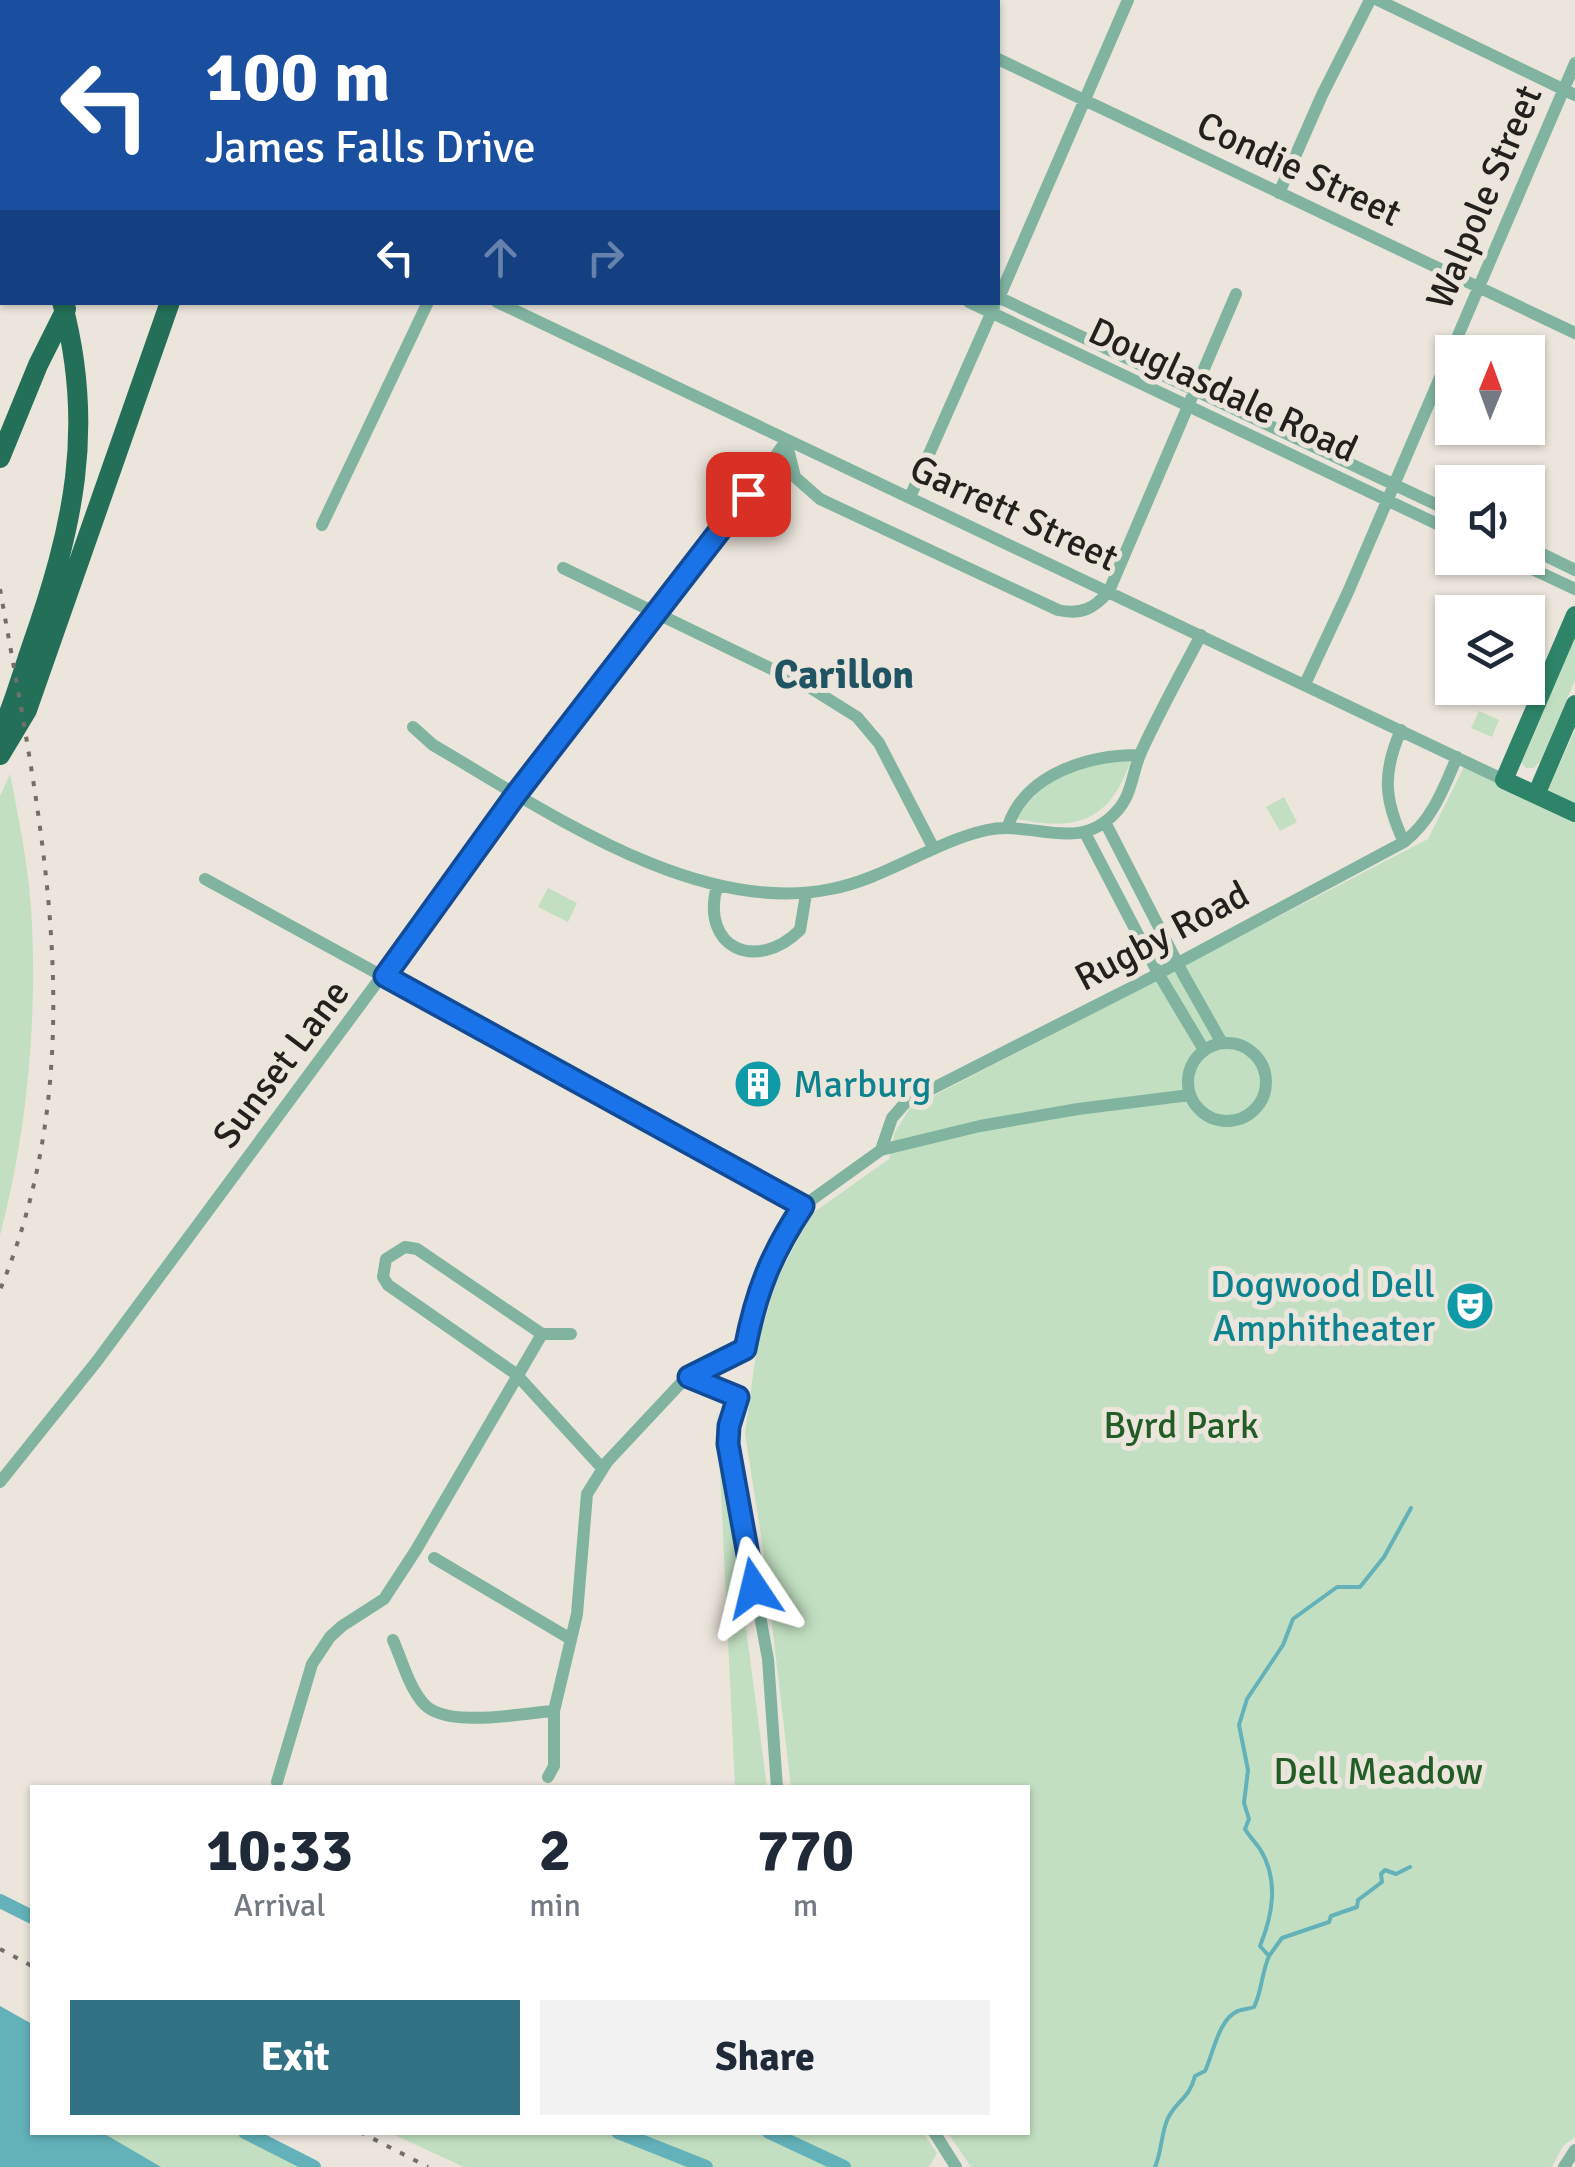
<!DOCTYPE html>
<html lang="en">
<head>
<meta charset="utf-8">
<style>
  :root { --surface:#fff; --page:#f2f2f3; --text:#1f2937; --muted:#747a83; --accent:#317285 }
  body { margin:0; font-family:Signika,sans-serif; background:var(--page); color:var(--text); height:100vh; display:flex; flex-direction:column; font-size:38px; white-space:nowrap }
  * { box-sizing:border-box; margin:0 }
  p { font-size:32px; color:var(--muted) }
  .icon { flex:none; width:55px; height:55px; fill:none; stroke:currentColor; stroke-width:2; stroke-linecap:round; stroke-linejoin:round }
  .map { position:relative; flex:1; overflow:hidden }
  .side { position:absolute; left:30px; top:1785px; width:1000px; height:350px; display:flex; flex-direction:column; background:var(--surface); border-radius:0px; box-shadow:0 2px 8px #0004 }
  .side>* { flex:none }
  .guide { position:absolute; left:0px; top:0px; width:1000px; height:305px; box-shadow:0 2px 8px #0004; background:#1a4fa0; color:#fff; overflow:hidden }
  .needle { width:65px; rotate:1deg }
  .tools { position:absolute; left:1435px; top:335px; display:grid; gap:20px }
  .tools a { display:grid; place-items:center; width:110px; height:110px; border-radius:0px; background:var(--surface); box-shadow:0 2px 8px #0004; font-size:50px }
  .pin { position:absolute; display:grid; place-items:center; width:85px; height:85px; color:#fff; margin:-42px; border-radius:20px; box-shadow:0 5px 15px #0006 }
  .me { position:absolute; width:110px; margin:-55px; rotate:350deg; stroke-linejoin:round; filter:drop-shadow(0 0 8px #0008) }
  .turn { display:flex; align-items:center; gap:35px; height:210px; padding:0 40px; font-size:45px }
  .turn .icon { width:130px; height:130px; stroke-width:2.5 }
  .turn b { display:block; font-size:70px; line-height:85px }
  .lanes { display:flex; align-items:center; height:95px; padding:0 40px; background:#0003; justify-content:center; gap:50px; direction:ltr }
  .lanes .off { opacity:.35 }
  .eta { display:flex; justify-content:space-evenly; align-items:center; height:170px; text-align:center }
  .eta b { font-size:60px; font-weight:700; line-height:70px }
  .button { display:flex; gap:20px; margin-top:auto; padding:20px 40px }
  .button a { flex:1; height:115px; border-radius:0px; background:var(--accent); color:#fff; font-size:40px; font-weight:700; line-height:115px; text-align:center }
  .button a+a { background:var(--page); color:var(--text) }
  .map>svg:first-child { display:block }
  .green { fill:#c2e0c1 }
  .water { fill:#63b1b9 }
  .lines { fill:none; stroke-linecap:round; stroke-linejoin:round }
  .stream { stroke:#63b1b9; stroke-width:4 }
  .canal { stroke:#63b1b9; stroke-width:14 }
  .minor { stroke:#80b4a0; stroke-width:12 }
  .major { stroke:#2d8469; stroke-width:18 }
  .highway { stroke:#246f58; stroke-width:20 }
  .rail { stroke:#726f69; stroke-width:4; stroke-dasharray:5 10; stroke-linecap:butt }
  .route-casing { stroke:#114b97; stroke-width:25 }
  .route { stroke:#1a73e8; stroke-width:18 }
  .labels { text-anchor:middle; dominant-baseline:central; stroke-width:10; stroke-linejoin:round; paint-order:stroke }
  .street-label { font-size:38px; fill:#23211e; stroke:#ebe5dc }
  .culture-label { font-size:38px; fill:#0d838f; stroke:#ebe5dc; text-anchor:start }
  .park-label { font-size:38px; fill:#215d25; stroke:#ebe5dc }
  .neighbourhood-label { font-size:40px; font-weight:bold; fill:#205463; stroke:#ebe5dc }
</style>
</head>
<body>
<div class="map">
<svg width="1575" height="2167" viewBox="0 0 1575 2167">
  <rect width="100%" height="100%" fill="#ebe5dc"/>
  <!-- green -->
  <path class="green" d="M 1575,631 L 1575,680 L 1541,760 L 1534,768 L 1526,768 L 1521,762 Z
    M 1479,711 L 1499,720 L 1492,737 L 1471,728 Z
    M 1575,730 L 1575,2137 L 1563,2146 L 1552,2167 L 971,2167 L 948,2133 L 1028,2132 L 1028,1788 L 791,1787 L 763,1548 L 745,1434 L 757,1346 L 776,1282 L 810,1215 L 889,1159 L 895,1132 L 910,1108 L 1428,839 L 1464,767 L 1543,801 Z
    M 1131,760 C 1109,823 1076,831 1016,819 C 1048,772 1079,767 1131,760 Z
    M 10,774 C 20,824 30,875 32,925 C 37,1027 26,1137 0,1235 L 0,796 Z
    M 1284,797 L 1297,822 L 1280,831 L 1266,807 Z
    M 548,888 L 577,903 L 568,922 L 538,907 Z
    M 717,1409 L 767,1787 L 735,1787 Z
    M 93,2133 L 248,2133 L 317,2167 L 141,2167 Z
    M 923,2133 L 937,2153 L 929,2167 L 464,2167 L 390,2133 Z"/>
  <!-- water -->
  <path class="water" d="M 0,2006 L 32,2024 L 32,2132 L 103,2133 L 161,2167 L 0,2167 Z"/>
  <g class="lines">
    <!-- stream -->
    <path class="stream" d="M 1269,1956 L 1282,1938 L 1329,1922 L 1331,1916 L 1357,1907 L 1358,1900 L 1382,1882 L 1381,1874 L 1385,1870 L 1396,1874 L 1410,1867
      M 32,2002 L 32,2003
      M 1155,2167 C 1162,2151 1161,2133 1168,2118 C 1178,2099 1189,2099 1195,2076 L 1205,2071 C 1213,2054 1219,2018 1238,2011 C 1243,2009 1249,2009 1254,2007 C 1262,1991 1261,1975 1269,1956 L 1260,1946 C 1273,1914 1279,1880 1260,1849 C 1255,1842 1249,1836 1245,1829 L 1249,1819 L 1244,1803 L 1248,1770 L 1239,1725 L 1247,1699 L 1283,1645 L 1293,1619 L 1337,1587 L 1360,1587 L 1384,1557 L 1411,1508"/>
    <!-- canal -->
    <path class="canal" d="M 0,1901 L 32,1917
      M 245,2132 L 314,2167
      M 618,2132 L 706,2167
      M 769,2132 L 844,2167"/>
    <!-- minor -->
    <path class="minor" d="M 372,0 L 374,2
      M 400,0 L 403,2
      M 874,0 L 879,2
      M 1378,0 L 1575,95
      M 54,2 L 62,0
      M 471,2 L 473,0
      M 0,18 L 2,18
      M 998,59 L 1575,333
      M 1279,193 L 1322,95 L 1370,0
      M 998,297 L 1452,512
      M 998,300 L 1128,0
      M 497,302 L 1504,780
      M 969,302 L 1452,531
      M 786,441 L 795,477 L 820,499 L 1058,610 C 1081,615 1094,609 1109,591 L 1236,294
      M 910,497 L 994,307
      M 322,525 L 428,302
      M 1528,547 L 1575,570
      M 1509,558 L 1575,589
      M 563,568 L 809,687 L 857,717 L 879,743 L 934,849
      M 1305,684 L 1348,592 L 1575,63
      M 413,727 L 433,745 C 545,810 697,917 831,889 C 887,878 933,842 987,830 C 1033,820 1078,854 1116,812 C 1133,795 1132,770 1142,750 C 1160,711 1181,673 1201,635
      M 1401,730 C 1382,773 1384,800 1404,842
      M 1105,822 L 1183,974 L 1222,1043
      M 1008,826 C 1026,773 1089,755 1139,755
      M 1085,833 L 1158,973 L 1204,1050
      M 205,879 L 803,1206
      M 717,886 C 700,948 756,973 800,930 L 806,894
      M1188 1082a39 39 0 1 1 78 0a39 39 0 1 1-78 0Z
      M 881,1150 L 892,1118 L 906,1102 L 1150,978 L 1404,842 C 1432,820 1443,790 1457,757
      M 542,1334 L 571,1334
      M 689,1377 L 738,1397 L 729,1426 L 728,1444 L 768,1659 L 777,1788
      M 0,1482 L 97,1361 L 517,793 L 728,523 L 786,441
      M 434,1558 L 569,1638
      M 393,1640 C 402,1660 409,1688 424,1704 C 447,1729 522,1713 554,1711
      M 548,1777 L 554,1766 L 554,1711 L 577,1614 L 587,1494 L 607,1462 L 681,1383 L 745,1349 L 755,1301 L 767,1268 L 803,1206 L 881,1150 L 980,1126 L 1078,1109 L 1190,1095
      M 277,1782 L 312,1664 L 330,1637 L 342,1626 L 384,1599 L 416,1550 L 542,1334 L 417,1249 L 405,1247 L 386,1259 L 383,1277 L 388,1285 L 516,1374 L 602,1468
      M 934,2132 L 956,2167
      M 1564,2167 L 1575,2150"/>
    <!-- major -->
    <path class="major" d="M 1575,615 L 1504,780 L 1575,813
      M 1536,795 L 1575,704"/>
    <!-- highway -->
    <path class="highway" d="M 289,2 L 291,0
      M 336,2 L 339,0
      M 0,84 L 2,92
      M 0,458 L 38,365 L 66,309
      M 0,735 C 13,707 21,677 31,648 C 73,529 96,428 62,302
      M 0,755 L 27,710 L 170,302"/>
    <!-- rail -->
    <path class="rail" d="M 0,589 C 41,825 96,1058 0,1290
      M 0,1949 L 32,1966
      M 360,2132 L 428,2167"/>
  </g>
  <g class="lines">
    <!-- route casing -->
    <g class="route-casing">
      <path id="route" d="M 748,494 L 517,793 L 385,976 L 803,1206 C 771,1254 756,1292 745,1349 L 689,1377 L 738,1397 L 729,1426 L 728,1444 L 754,1588"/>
    </g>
    <!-- route -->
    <use href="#route" class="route"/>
  </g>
  <!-- icons -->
  <defs>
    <g id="building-disc" transform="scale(2.5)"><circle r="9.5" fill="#0f9aa8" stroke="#ebe5dc"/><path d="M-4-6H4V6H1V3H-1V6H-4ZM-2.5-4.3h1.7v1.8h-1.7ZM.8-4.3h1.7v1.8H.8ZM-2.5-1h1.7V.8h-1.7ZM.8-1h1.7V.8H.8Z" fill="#fff"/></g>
    <g id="theatre-disc" transform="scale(2.5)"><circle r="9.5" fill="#0f9aa8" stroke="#ebe5dc"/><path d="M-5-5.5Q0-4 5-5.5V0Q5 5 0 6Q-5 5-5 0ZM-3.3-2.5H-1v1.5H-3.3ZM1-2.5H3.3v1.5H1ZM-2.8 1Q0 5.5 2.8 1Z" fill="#fff"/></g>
  </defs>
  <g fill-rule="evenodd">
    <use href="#building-disc" x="758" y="1084"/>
    <use href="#theatre-disc" x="1470" y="1306"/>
  </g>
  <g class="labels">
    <!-- street labels -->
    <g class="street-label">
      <text transform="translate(1299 169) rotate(25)">Condie Street</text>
      <text transform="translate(1484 197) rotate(-67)">Walpole Street</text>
      <text transform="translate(1223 390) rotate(25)">Douglasdale Road</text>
      <text transform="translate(1014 513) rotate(25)">Garrett Street</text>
      <text transform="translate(1162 936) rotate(-28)">Rugby Road</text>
      <text transform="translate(281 1064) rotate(-53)">Sunset Lane</text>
    </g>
    <!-- culture labels -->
    <g class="culture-label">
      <text x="793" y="1084">Marburg</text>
      <text x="1435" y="1284" text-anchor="end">Dogwood Dell<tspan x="1435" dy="44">Amphitheater</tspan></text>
    </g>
    <!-- park labels -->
    <g class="park-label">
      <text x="1181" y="1425">Byrd Park</text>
      <text x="1378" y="1771">Dell Meadow</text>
    </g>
    <!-- neighbourhood labels -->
    <g class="neighbourhood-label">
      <text x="844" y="675">Carillon</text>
    </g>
  </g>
</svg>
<div class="tools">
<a><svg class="needle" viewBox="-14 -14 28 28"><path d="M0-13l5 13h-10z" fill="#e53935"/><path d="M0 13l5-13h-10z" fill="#747a83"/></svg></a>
<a><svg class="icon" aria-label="sound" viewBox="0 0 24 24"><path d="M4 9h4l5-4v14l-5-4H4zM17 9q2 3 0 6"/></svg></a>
<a><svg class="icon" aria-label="layers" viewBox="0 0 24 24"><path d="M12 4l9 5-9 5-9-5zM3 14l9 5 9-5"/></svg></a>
</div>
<div class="pin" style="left:748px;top:494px;background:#d93025"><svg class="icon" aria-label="arrive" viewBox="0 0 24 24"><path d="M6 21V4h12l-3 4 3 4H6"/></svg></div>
<svg class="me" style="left:754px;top:1588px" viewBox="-20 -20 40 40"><path d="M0-17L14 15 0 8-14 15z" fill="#1a73e8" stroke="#fff" stroke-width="4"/></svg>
<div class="guide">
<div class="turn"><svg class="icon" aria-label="left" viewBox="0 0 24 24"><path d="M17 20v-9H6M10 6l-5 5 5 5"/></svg><div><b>100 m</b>James Falls Drive</div></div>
<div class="lanes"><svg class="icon" aria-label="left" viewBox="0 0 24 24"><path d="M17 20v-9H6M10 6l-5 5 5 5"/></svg><svg class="icon off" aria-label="ahead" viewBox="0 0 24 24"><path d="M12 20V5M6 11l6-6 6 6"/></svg><svg class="icon off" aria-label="right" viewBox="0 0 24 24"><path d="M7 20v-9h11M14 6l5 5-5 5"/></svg></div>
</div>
<section class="side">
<div class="eta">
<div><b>10:33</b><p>Arrival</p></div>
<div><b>2</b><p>min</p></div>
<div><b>770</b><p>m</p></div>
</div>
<div class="button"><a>Exit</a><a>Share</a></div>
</section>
</div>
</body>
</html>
